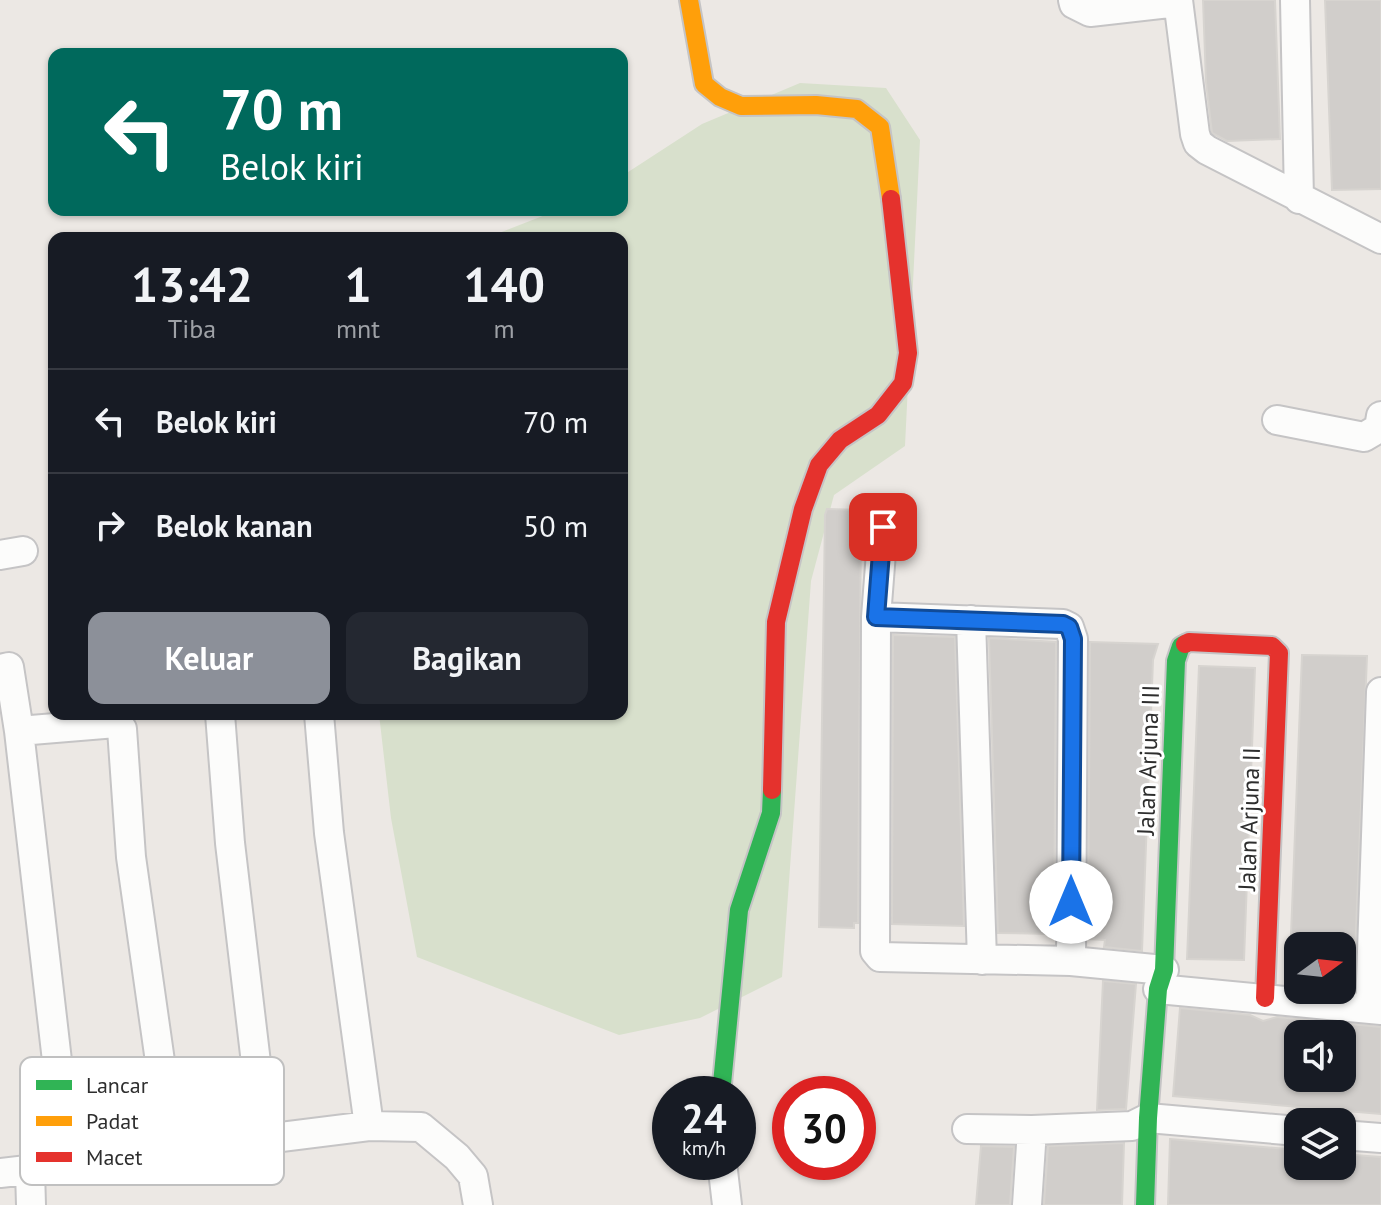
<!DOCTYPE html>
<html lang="id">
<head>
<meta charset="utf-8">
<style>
  :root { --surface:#171b24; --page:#242831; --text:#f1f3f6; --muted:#9ea1a6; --line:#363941; --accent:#8c9099 }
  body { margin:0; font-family:"PT Sans",sans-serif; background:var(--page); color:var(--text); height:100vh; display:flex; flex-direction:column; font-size:30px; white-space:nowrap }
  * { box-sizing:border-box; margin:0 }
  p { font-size:26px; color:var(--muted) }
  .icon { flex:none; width:44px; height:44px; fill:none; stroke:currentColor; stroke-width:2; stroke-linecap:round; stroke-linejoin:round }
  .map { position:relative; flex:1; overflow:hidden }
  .panel { position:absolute; left:48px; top:232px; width:580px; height:488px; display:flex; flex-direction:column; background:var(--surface); border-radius:16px; box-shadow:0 2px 6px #0004 }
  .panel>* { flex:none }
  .guide { position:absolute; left:48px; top:48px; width:580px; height:168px; border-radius:16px; box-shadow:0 2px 6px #0004; background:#00695c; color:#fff; overflow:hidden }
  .needle { width:52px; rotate:75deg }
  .buttons { position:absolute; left:1284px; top:932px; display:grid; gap:16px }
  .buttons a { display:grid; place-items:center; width:72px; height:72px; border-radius:16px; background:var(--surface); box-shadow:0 2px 6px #0004; font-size:40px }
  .speed { position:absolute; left:652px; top:1076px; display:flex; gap:16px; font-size:40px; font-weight:700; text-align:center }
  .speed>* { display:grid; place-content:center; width:104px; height:104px; border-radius:50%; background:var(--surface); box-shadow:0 2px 6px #0004; line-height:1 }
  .speed small { font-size:20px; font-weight:400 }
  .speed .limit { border:12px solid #d22; background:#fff; color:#111 }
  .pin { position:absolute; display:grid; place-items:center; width:68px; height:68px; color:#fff; margin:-34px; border-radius:16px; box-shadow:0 4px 12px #0006 }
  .me { position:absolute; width:88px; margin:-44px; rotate:0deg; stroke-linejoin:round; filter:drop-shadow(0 0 6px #0008) }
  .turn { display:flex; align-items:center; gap:28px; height:168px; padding:0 40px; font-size:36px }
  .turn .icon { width:104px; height:104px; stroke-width:2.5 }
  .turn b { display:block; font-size:56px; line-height:68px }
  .eta { display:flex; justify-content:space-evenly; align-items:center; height:136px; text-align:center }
  .eta b { font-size:48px; font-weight:700; line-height:56px }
  .button { display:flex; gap:16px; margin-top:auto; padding:16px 40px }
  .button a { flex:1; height:92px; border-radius:16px; background:var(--accent); color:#fff; font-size:32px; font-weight:700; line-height:92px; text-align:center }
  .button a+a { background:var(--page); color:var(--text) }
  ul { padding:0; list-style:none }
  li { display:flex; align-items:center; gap:24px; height:104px; padding:0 40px; border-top:2px solid var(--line) }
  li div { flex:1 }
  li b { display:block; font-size:30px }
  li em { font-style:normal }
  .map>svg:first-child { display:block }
  .cemetery { fill:#d8e0cc }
  .building { fill:#d1cecb; stroke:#d7d4d0; stroke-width:2; fill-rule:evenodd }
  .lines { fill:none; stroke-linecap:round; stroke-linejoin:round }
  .street-casing { stroke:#c5c4c5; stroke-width:32 }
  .fast-casing { stroke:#c5c4c5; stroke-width:22 }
  .slow-casing { stroke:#c5c4c5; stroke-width:22 }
  .jam-casing { stroke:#c5c4c5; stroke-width:22 }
  .street { stroke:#fcfcfb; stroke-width:28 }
  .fast { stroke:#30b455; stroke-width:18 }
  .slow { stroke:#ff9f0a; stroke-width:18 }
  .jam { stroke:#e5322d; stroke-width:18 }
  .route-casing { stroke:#114b97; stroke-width:20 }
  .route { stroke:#1a73e8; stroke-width:14 }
  .labels { text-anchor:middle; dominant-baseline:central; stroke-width:6; stroke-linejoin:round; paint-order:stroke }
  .street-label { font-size:24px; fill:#2e2e2e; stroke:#fff }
  .key { fill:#fff; stroke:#c0c0c0; stroke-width:2 }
  .key-label { font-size:22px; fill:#2e2e2e }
</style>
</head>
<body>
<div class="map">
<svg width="1381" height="1205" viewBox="0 0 1381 1205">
  <rect width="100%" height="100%" fill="#ece8e4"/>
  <!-- cemetery -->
  <path class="cemetery" d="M 800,83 L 886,88 L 920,140 L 905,446 L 834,495 L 811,581 L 782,977 L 700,1018 L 619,1035 L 417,957 L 391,818 L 379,714 L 622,714 L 622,238 L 486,238 L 558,210 L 622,210 L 622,176 L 702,124 Z"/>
  <!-- building -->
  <path class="building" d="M 1203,0 L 1275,0 L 1280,139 L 1227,141 L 1212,133 L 1206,82 Z
    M 1325,0 L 1381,0 L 1381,189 L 1332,190 Z
    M 827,509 L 861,510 L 858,923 L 854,923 L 854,928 L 819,927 L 825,515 Z
    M 893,635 L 955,637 L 964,926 L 892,924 Z
    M 989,638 L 1056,642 L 1054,934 L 998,933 Z
    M 1090,642 L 1158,644 L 1153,660 L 1142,951 L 1104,947 L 1105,940 L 1088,939 Z
    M 1302,655 L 1367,656 L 1354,981 L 1342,981 L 1342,946 L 1298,946 L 1298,961 L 1290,960 Z
    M 1199,666 L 1255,668 L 1244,960 L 1187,959 Z
    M 1103,981 L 1136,984 L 1126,1109 L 1097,1110 Z
    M 1180,1008 L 1250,1015 L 1263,1021 L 1277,1017 L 1381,1027 L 1381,1114 L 1173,1096 ZM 1298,1034 L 1342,1034 L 1342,1078 L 1298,1078 Z
    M 1170,1139 L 1298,1150 L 1298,1166 L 1342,1166 L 1342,1154 L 1381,1157 L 1381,1205 L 1168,1205 Z
    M 1124,1143 L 1122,1205 L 1044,1205 L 1048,1146 Z
    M 981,1146 L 1014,1147 L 1010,1205 L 976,1205 Z"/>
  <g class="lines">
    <!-- street casing -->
    <g class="street-casing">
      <path id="street" d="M 1073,0 L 1074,4 L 1090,12 L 1178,2
        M 1178,0 L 1195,134 L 1198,143 L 1207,150 L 1381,239
        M 1295,0 L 1299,199
        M 1277,420 L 1364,437 L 1379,428 L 1381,416
        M 883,527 L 876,617 L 875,951 L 880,957 L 1071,961 L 1164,970
        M 0,555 L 23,551
        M 876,617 L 1063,624 L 1069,627 L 1073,639 L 1071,961
        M 971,620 L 982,960
        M 0,669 L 9,667 L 19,731 L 69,1165
        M 220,714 L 230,843 L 265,1139
        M 319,714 L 329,833 L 369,1126
        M 19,731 L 116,723 L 122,729 L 131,857 L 173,1153
        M 1158,989 L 1381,1010
        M 1370,1009 L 1381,692
        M 967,1129 L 1032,1130 L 1132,1126 L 1148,1118 L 1298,1131
        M 1342,1135 L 1381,1138
        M 722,1162 L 727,1205
        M 30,1171 L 31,1205
        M 0,1173 L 173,1153 L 265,1139 L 369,1126 L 421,1127 L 457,1157 L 473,1176 L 478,1205
        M 1027,1205 L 1032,1130"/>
    </g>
    <!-- fast casing -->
    <g class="fast-casing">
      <path id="fast" d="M 721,1094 L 739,910 L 771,813 L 772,790
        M 1145,1205 L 1148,1118 L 1158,989 L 1164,970 L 1176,661 L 1181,646 L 1185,644"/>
    </g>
    <!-- slow casing -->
    <g class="slow-casing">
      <path id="slow" d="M 689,0 L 704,84 L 720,97 L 741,106 L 816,105 L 857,109 L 880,127 L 891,199"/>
    </g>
    <!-- jam casing -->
    <g class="jam-casing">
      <path id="jam" d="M 1185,644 L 1189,642 L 1272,646 L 1279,653 L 1265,998
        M 772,790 L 776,622 L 803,509 L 819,465 L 840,440 L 878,415 L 903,383 L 908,353 L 891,199"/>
    </g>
    <!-- street -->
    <use href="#street" class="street"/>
    <!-- fast -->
    <use href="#fast" class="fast"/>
    <!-- slow -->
    <use href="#slow" class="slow"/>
    <!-- jam -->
    <use href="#jam" class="jam"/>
  </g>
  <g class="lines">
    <!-- route casing -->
    <g class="route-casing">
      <path id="route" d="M 883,527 L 876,617 L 1063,624 L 1069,627 L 1073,639 L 1071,902"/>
    </g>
    <!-- route -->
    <use href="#route" class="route"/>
  </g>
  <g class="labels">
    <!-- street labels -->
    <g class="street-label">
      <text transform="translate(1148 760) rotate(-88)">Jalan Arjuna III</text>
      <text transform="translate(1249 819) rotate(-88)">Jalan Arjuna II</text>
    </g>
  </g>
  <!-- legend -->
  <rect x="20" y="1057" width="264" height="128" rx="12" class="key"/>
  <rect x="36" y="1080" width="36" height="10" fill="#30b455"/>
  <rect x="36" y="1116" width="36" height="10" fill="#ff9f0a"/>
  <rect x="36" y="1152" width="36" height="10" fill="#e5322d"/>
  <g class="key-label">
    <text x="86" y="1093">Lancar</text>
    <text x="86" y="1129">Padat</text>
    <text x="86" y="1165">Macet</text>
  </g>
</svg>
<div class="buttons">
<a><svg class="needle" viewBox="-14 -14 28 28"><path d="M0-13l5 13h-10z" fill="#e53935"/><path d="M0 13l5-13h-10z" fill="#9ea1a6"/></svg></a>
<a><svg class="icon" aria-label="sound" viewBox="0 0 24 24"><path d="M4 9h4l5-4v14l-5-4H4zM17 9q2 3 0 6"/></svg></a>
<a><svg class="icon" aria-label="layers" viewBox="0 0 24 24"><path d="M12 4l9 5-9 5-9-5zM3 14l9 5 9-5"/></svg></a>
</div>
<div class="speed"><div>24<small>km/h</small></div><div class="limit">30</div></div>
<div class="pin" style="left:883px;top:527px;background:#d93025"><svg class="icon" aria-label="arrive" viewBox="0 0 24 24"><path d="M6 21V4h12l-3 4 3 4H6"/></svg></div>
<svg class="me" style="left:1071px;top:902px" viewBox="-20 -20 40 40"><circle r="19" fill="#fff"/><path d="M0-13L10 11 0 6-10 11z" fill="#1a73e8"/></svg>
<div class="guide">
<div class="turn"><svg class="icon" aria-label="left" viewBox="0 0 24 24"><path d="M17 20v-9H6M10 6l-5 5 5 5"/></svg><div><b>70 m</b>Belok kiri</div></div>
</div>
<section class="panel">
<div class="eta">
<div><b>13:42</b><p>Tiba</p></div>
<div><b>1</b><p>mnt</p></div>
<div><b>140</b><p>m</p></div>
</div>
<ul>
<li><svg class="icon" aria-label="left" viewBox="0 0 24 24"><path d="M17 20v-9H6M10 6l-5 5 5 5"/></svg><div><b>Belok kiri</b></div><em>70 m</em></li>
<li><svg class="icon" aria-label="right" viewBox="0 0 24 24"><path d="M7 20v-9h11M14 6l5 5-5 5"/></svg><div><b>Belok kanan</b></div><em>50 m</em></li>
</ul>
<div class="button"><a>Keluar</a><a>Bagikan</a></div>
</section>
</div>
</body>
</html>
